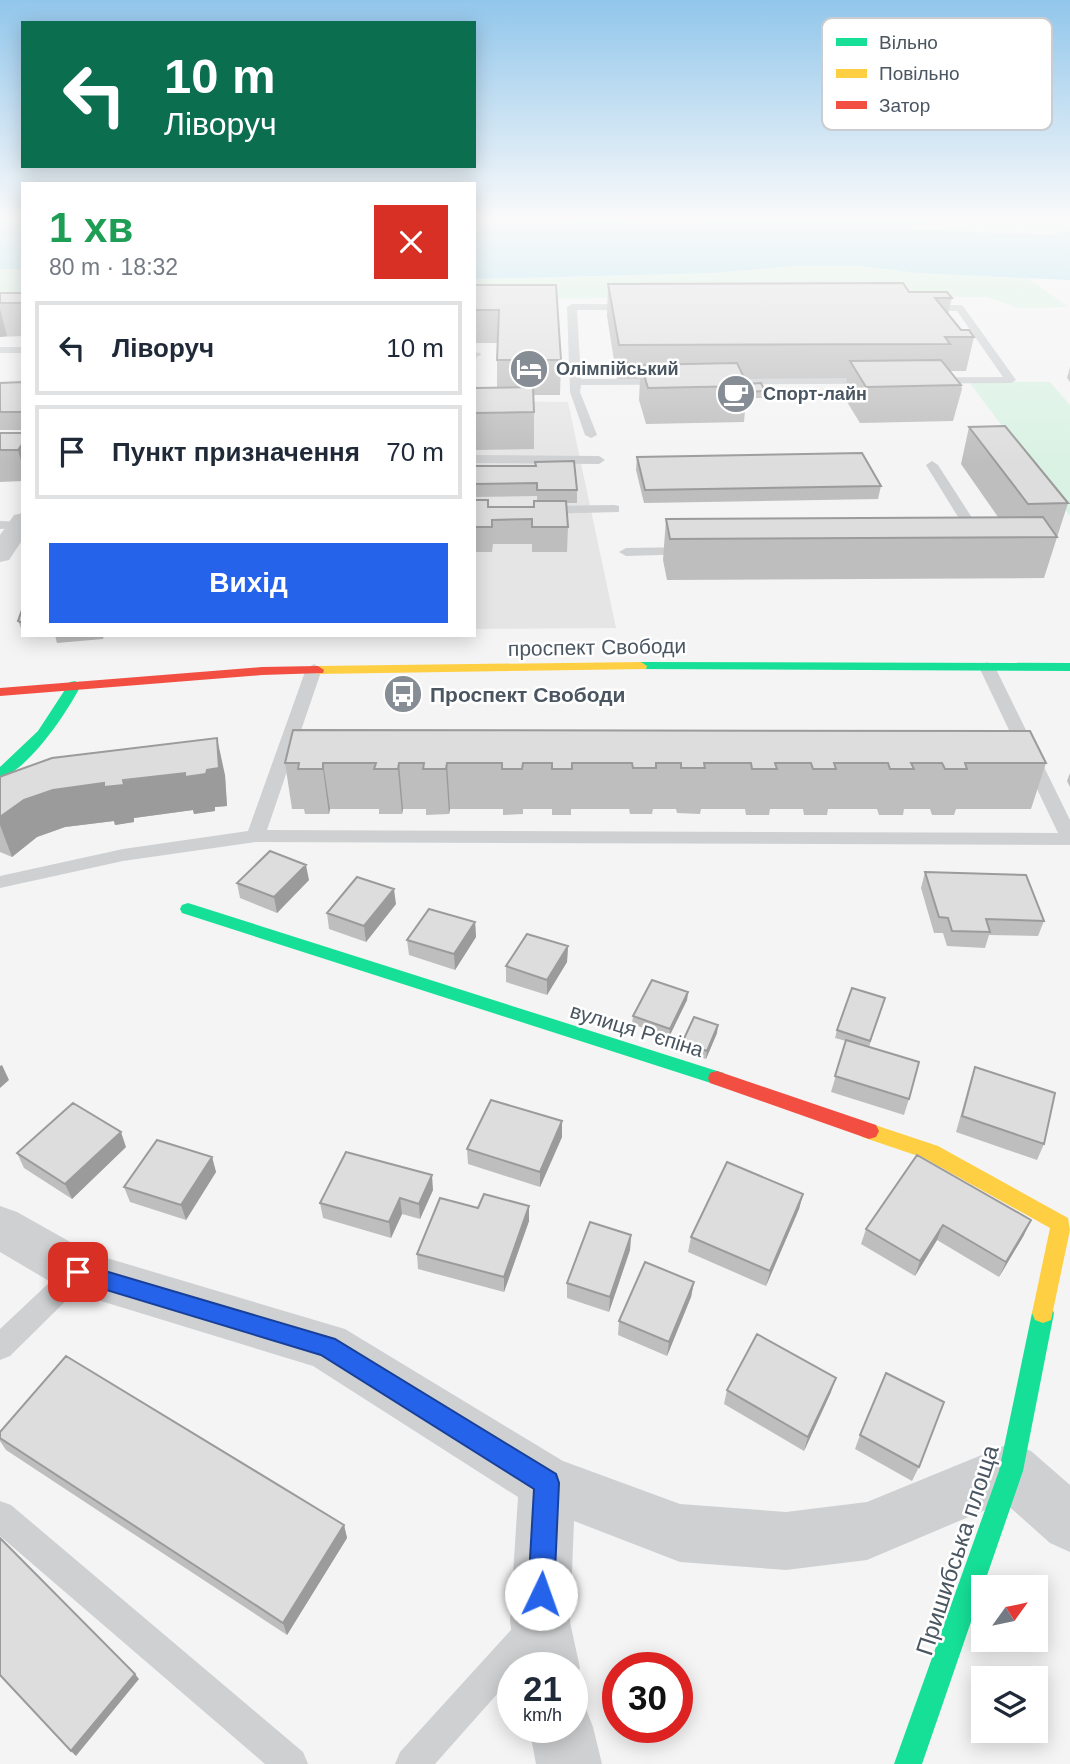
<!DOCTYPE html>
<html lang="uk">
<head>
<meta charset="utf-8">
<style>
  :root { --surface:#fff; --page:#f2f2f3; --text:#1f2937; --muted:#747a83; --line:#e0e1e3; --accent:#2563eb }
  body { margin:0; font-family:Arial,sans-serif; background:var(--page); color:var(--text); height:100vh; display:flex; flex-direction:column; font-size:26px; white-space:nowrap }
  * { box-sizing:border-box; margin:0 }
  p { font-size:23px; color:var(--muted) }
  .icon { flex:none; width:38px; height:38px; fill:none; stroke:currentColor; stroke-width:2; stroke-linecap:round; stroke-linejoin:round }
  .map { position:relative; flex:1; overflow:hidden }
  .drawer { position:absolute; left:21px; top:182px; width:455px; height:455px; display:flex; flex-direction:column; background:var(--surface); border-radius:0px; box-shadow:0 4px 18px #0003 }
  .drawer>* { flex:none }
  .top-card { position:absolute; left:21px; top:21px; width:455px; height:147px; border-radius:0px; box-shadow:0 4px 18px #0003; background:#0b6e4f; color:#fff; overflow:hidden }
  .needle { width:46px; rotate:57deg }
  .controls { position:absolute; left:971px; top:1575px; display:grid; gap:14px }
  .controls a { display:grid; place-items:center; width:77px; height:77px; border-radius:0px; background:var(--surface); box-shadow:0 4px 18px #0003; font-size:35px }
  .speed { position:absolute; left:497px; top:1652px; display:flex; gap:14px; font-size:35px; font-weight:700; text-align:center }
  .speed>* { display:grid; place-content:center; width:91px; height:91px; border-radius:50%; background:var(--surface); box-shadow:0 4px 18px #0003; line-height:1 }
  .speed small { font-size:18px; font-weight:400 }
  .speed .limit { border:10px solid #d22; background:#fff; color:#111 }
  .pin { position:absolute; display:grid; place-items:center; width:60px; height:60px; color:#fff; margin:-30px; border-radius:14px; box-shadow:0 4px 10px #0006 }
  .me { position:absolute; width:77px; margin:-38px; rotate:3deg; stroke-linejoin:round; filter:drop-shadow(0 0 5px #0008) }
  .turn { display:flex; align-items:center; gap:24px; height:147px; padding:0 28px; font-size:32px }
  .turn .icon { width:91px; height:91px; stroke-width:2.5 }
  .turn b { display:block; font-size:49px; line-height:60px }
  .round { display:grid; place-items:center; flex:none; width:74px; height:74px; border-radius:0px; background:var(--page) }
  .head { display:flex; align-items:center; justify-content:space-between; height:119px; padding:0 28px }
  h1 { font-size:42px; font-weight:600; line-height:52px; color:#1e9e55 }
  .button { display:flex; gap:14px; margin-top:auto; padding:14px 28px }
  .button a { flex:1; height:80px; border-radius:0px; background:var(--accent); color:#fff; font-size:28px; font-weight:600; line-height:80px; text-align:center }
  ul { padding:0; list-style:none }
  li { display:flex; align-items:center; gap:21px; height:94px; margin:0 14px 10px; padding:0 14px; border:4px solid var(--line); border-radius:0px }
  li div { flex:1 }
  li b { display:block; font-size:26px }
  li em { font-style:normal }
  .map>svg:first-child { display:block }
  .education { fill:#e6e5e6 }
  .green { fill:#d9f2e3 }
  .water { fill:#aee2f0 }
  .lines { fill:none; stroke-linecap:round; stroke-linejoin:round }
  .lane { fill:#ced0d2; fill-rule:evenodd }
  .street { fill:#ced0d2; fill-rule:evenodd }
  .fast { fill:#16e098; fill-rule:evenodd }
  .slow { fill:#ffcf43; fill-rule:evenodd }
  .jam { fill:#f24e42; fill-rule:evenodd }
  .wall { fill:#bebebf }
  .shaded-wall { fill:#9b9b9b }
  .building { fill:#ddddde; stroke:#9b9b9b; stroke-width:2 }
  .route { fill:#2563eb; stroke:#184099; stroke-width:2 }
  .labels { text-anchor:middle; dominant-baseline:central; stroke-width:5; stroke-linejoin:round; paint-order:stroke }
  .far-poi-label { font-size:18px; font-weight:bold; fill:#4a5661; stroke:#fff; text-anchor:start }
  .street-label { font-size:21px; fill:#4a5661; stroke:#fff }
  .poi-label { font-size:21px; font-weight:bold; fill:#4a5661; stroke:#fff; text-anchor:start }
  .near-street-label { font-size:24px; fill:#4a5661; stroke:#fff }
  .key { fill:#fff; stroke:#c9ccd0; stroke-width:2 }
  .key-label { font-size:19px; fill:#4a5661 }
</style>
</head>
<body>
<div class="map">
<svg width="1070" height="1764" viewBox="0 0 1070 1764">
  <rect width="100%" height="100%" fill="#f4f4f4"/>
  <!-- education -->
  <path class="education" d="M 474,401 L 568,402 L 616,628 L 474,629 Z"/>
  <!-- green -->
  <path class="green" d="M 474,217 L 739,217 L 692,223 L 614,221 L 474,223 Z
    M 960,217 L 1070,217 L 1070,230 L 1051,235 L 908,229 C 916,222 946,223 960,217 Z
    M 793,266 L 861,266 L 918,273 L 1025,277 L 1069,307 L 1019,308 L 987,297 L 667,297 L 474,300 L 474,279 L 715,273 Z
    M 0,269 L 23,269 L 23,309 L 0,309 Z
    M 969,382 L 1050,382 L 1070,405 L 1070,516 Z"/>
  <!-- water -->
  <path class="water" d="M 0,217 L 23,217 L 23,269 L 0,269 Z
    M 739,217 L 960,217 C 948,222 916,222 908,229 L 1050,235 L 1070,230 L 1070,280 L 918,273 L 861,266 L 793,266 L 715,273 L 474,279 L 474,223 L 614,221 L 692,223 Z"/>
  <g class="lines">
    <!-- lane -->
    <path class="lane" d="M 572,304 L 960,305 L 963,306 L 1016,380 L 1011,383 L 581,385 L 580,392 L 597,435 L 591,438 L 585,435 L 570,392 L 567,307 ZM 577,310 L 957,311 L 1003,377 L 581,379 Z
      M 0,347 L 23,347 L 23,353 L 0,353 Z
      M 474,352 L 480,353 L 481,355 L 474,358 Z
      M 474,455 L 599,456 L 605,460 L 599,464 L 474,463 Z
      M 932,461 L 938,465 L 985,538 L 983,541 L 973,541 L 971,538 L 926,465 Z
      M 614,505 L 619,506 L 619,512 L 542,514 L 536,510 L 542,506 Z
      M 0,521 L 23,522 L 23,528 L 0,529 Z
      M 690,547 L 697,551 L 695,554 L 626,556 L 619,552 L 626,548 Z
      M 987,662 L 995,667 L 1070,820 L 1070,845 L 256,842 L 123,861 L 0,888 L 0,876 L 123,849 L 248,831 L 306,669 L 314,664 L 322,669 L 267,830 L 1058,833 L 979,667 Z
      M 78,1260 L 87,1264 L 91,1272 L 87,1280 L 10,1356 L 0,1360 L 0,1329 L 69,1264 Z
      M 0,1501 L 11,1505 L 303,1752 L 308,1764 L 265,1764 L 0,1536 Z
      M 532,1614 L 543,1619 L 548,1630 L 543,1641 L 520,1668 L 513,1668 L 513,1676 L 435,1764 L 395,1764 L 400,1752 L 521,1619 Z"/>
    <!-- street -->
    <path class="street" d="M 23,513 L 23,539 L 9,560 L 0,562 L 0,535 L 14,515 Z
      M 0,1206 L 17,1212 L 90,1253 L 345,1329 L 563,1461 L 680,1504 L 786,1512 L 867,1502 L 1011,1443 L 1031,1451 L 1070,1485 L 1070,1552 L 1050,1543 L 1004,1502 L 867,1560 L 786,1570 L 680,1562 L 574,1521 L 570,1622 L 580,1668 L 572,1687 L 572,1668 L 518,1668 L 510,1622 L 518,1497 L 313,1366 L 78,1294 L 61,1288 L 0,1252 Z
      M 572,1700 L 584,1704 L 593,1727 L 602,1764 L 536,1764 L 529,1727 L 572,1727 Z"/>
    <!-- fast -->
    <path class="fast" d="M 641,662 L 1070,663 L 1070,671 L 636,669 L 635,666 Z
      M 75,681 L 81,685 C 68,711 29,770 0,778 L 0,767 L 38,731 L 70,682 Z
      M 188,903 L 717,1071 L 724,1073 L 726,1078 L 724,1083 L 717,1085 L 182,913 L 180,909 L 182,905 Z
      M 1043,1303 L 1051,1306 L 1054,1313 L 1023,1471 L 922,1764 L 894,1764 L 999,1471 L 1032,1313 L 1035,1306 Z"/>
    <!-- slow -->
    <path class="slow" d="M 641,662 L 647,666 L 646,669 L 318,674 L 312,670 L 318,666 Z
      M 869,1123 L 938,1146 L 1068,1218 L 1070,1230 L 1051,1320 L 1043,1323 L 1035,1320 L 1032,1313 L 1050,1228 L 924,1158 L 862,1137 L 859,1131 L 862,1125 Z"/>
    <!-- jam -->
    <path class="jam" d="M 318,666 L 324,670 L 323,673 L 262,675 L 0,696 L 0,688 L 262,667 Z
      M 717,1071 L 876,1125 L 879,1131 L 876,1137 L 869,1139 L 710,1083 L 708,1078 L 710,1073 Z"/>
  </g>
  <!-- wall -->
  <path class="wall" d="M 608,284 L 909,292 L 952,298 L 948,314 L 961,330 L 974,337 L 966,371 L 950,371 L 961,385 L 962,389 L 953,421 L 860,423 L 844,397 L 847,378 L 745,379 L 747,384 L 765,391 L 764,398 L 746,398 L 744,422 L 646,424 L 639,400 L 640,379 L 617,379 L 607,316 Z
    M 474,285 L 561,360 L 560,395 L 534,395 L 534,449 L 474,450 L 474,388 L 497,388 L 497,343 L 474,343 Z
    M 0,293 L 23,293 L 23,336 L 0,337 Z
    M 1070,367 L 1070,382 L 1067,378 Z
    M 23,382 L 23,430 L 0,430 L 0,383 Z
    M 969,427 L 1068,503 L 1044,578 L 667,580 L 663,560 L 666,519 L 998,517 L 961,464 Z
    M 0,433 L 23,433 L 23,481 L 0,482 Z
    M 637,457 L 881,486 L 878,499 L 644,503 L 636,470 Z
    M 474,466 L 577,490 L 577,503 L 566,503 L 568,527 L 567,552 L 532,552 L 532,544 L 493,544 L 492,552 L 474,552 L 474,500 L 488,500 L 489,507 L 534,507 L 537,501 L 537,496 L 474,497 Z
    M 23,610 L 23,629 L 21,628 L 18,621 Z
    M 55,635 L 104,635 L 103,639 L 57,643 Z
    M 285,763 L 1046,763 L 1031,809 L 956,809 L 954,815 L 932,815 L 930,809 L 904,809 L 903,815 L 879,815 L 877,809 L 828,809 L 827,815 L 804,815 L 803,809 L 770,809 L 769,815 L 746,815 L 745,809 L 701,809 L 700,814 L 677,813 L 676,809 L 653,809 L 652,814 L 630,814 L 629,809 L 571,809 L 571,815 L 552,815 L 552,809 L 523,809 L 523,814 L 503,815 L 503,809 L 450,809 L 449,814 L 426,815 L 426,809 L 403,809 L 402,814 L 379,814 L 379,809 L 330,809 L 329,814 L 305,814 L 304,809 L 292,809 Z
    M 1070,773 L 1070,787 L 1067,781 Z
    M 225,775 L 227,806 L 215,807 L 215,811 L 194,814 L 193,810 L 134,818 L 134,822 L 115,825 L 114,821 L 65,827 L 37,837 L 12,857 L 0,852 L 0,777 Z
    M 925,872 L 1044,921 L 1038,936 L 989,935 L 985,948 L 947,946 L 943,933 L 934,933 L 921,888 Z
    M 309,880 L 277,913 L 240,898 L 237,883 Z
    M 396,904 L 366,942 L 329,929 L 327,913 Z
    M 475,922 L 476,937 L 455,970 L 409,955 L 407,940 Z
    M 568,946 L 567,962 L 547,995 L 506,982 L 506,966 Z
    M 688,992 L 687,1000 L 669,1037 L 632,1024 L 633,1016 Z
    M 885,998 L 869,1047 L 909,1099 L 904,1115 L 831,1092 L 846,1041 L 835,1038 L 837,1030 Z
    M 717,1033 L 706,1059 L 681,1051 L 682,1043 Z
    M 975,1067 L 1044,1144 L 1037,1160 L 956,1132 L 970,1082 Z
    M 562,1137 L 540,1187 L 468,1164 L 467,1149 Z
    M 126,1147 L 72,1199 L 24,1168 L 17,1153 Z
    M 917,1155 L 1024,1235 L 999,1277 L 937,1240 L 915,1276 L 861,1244 L 866,1229 Z
    M 212,1157 L 216,1172 L 186,1220 L 130,1202 L 124,1187 Z
    M 433,1190 L 420,1219 L 402,1214 L 391,1238 L 323,1218 L 320,1203 Z
    M 803,1194 L 799,1209 L 766,1286 L 688,1252 L 691,1237 Z
    M 529,1206 L 529,1221 L 504,1292 L 418,1269 L 417,1254 L 478,1208 Z
    M 631,1235 L 630,1250 L 609,1312 L 567,1298 L 567,1283 Z
    M 694,1282 L 691,1297 L 667,1356 L 618,1335 L 619,1321 Z
    M 727,1390 L 831,1392 L 804,1451 L 724,1404 Z
    M 0,1432 L 344,1525 L 347,1538 L 287,1635 L 6,1450 L 0,1441 Z
    M 860,1435 L 919,1467 L 912,1481 L 855,1449 Z"/>
  <!-- shaded-wall -->
  <path class="shaded-wall" d="M 0,309 L 7,336 L 0,337 Z
    M 23,443 L 23,467 L 18,450 Z
    M 217,738 L 225,775 L 227,806 L 215,807 L 215,811 L 194,814 L 193,810 L 134,818 L 134,822 L 115,825 L 114,821 L 65,827 L 37,837 L 12,857 L 0,825 L 0,817 L 24,800 L 53,790 L 207,770 Z
    M 323,763 L 330,809 L 329,814 L 323,769 Z
    M 399,763 L 403,809 L 402,814 L 398,769 Z
    M 447,763 L 450,809 L 449,814 L 446,769 Z
    M 306,865 L 309,880 L 277,913 L 274,897 Z
    M 394,889 L 396,904 L 366,942 L 364,926 Z
    M 475,922 L 476,937 L 455,970 L 454,954 Z
    M 568,946 L 567,962 L 547,995 L 547,980 Z
    M 688,992 L 687,1000 L 669,1037 L 670,1029 Z
    M 718,1025 L 717,1033 L 706,1059 L 707,1051 Z
    M 2,1065 L 9,1080 L 0,1088 L 0,1066 Z
    M 562,1121 L 562,1137 L 540,1187 L 540,1172 Z
    M 121,1132 L 126,1147 L 72,1199 L 65,1184 Z
    M 212,1157 L 216,1172 L 186,1220 L 181,1205 Z
    M 432,1175 L 433,1190 L 420,1219 L 419,1204 Z
    M 803,1194 L 799,1209 L 766,1286 L 770,1271 Z
    M 400,1198 L 402,1214 L 391,1238 L 389,1222 Z
    M 529,1206 L 529,1221 L 504,1292 L 504,1277 Z
    M 1031,1220 L 1024,1235 L 999,1277 L 1006,1262 Z
    M 943,1225 L 937,1240 L 915,1276 L 920,1261 Z
    M 631,1235 L 630,1250 L 609,1312 L 610,1297 Z
    M 694,1282 L 691,1297 L 667,1356 L 669,1342 Z
    M 836,1378 L 831,1392 L 804,1451 L 808,1437 Z
    M 344,1525 L 347,1538 L 287,1635 L 283,1623 Z
    M 135,1674 L 139,1679 L 76,1756 L 71,1751 Z"/>
  <!-- building -->
  <path class="building" d="M 903,283 L 909,292 L 947,292 L 952,298 L 935,298 L 961,330 L 969,330 L 974,337 L 945,337 L 950,344 L 619,345 L 608,284 Z
    M 474,285 L 556,285 L 561,360 L 497,360 L 499,310 L 474,310 Z
    M 0,293 L 23,293 L 23,303 L 0,303 Z
    M 941,360 L 961,385 L 866,387 L 850,361 Z
    M 737,363 L 748,386 L 648,388 L 641,365 Z
    M 23,382 L 23,412 L 0,412 L 0,383 Z
    M 761,383 L 765,391 L 747,392 L 747,384 Z
    M 533,387 L 534,412 L 474,413 L 474,388 Z
    M 1005,426 L 1068,503 L 1028,504 L 969,427 Z
    M 0,433 L 23,433 L 23,443 L 18,450 L 0,450 Z
    M 862,453 L 881,486 L 645,490 L 637,457 Z
    M 574,461 L 577,490 L 537,490 L 537,483 L 474,484 L 474,466 L 536,466 L 535,462 Z
    M 474,500 L 488,500 L 488,507 L 534,507 L 534,501 L 566,501 L 568,527 L 532,527 L 532,519 L 492,520 L 492,527 L 474,527 Z
    M 1043,517 L 1057,537 L 670,539 L 666,519 Z
    M 22,610 L 23,610 L 23,623 L 18,621 Z
    M 293,730 L 1030,731 L 1046,763 L 965,763 L 967,769 L 945,769 L 942,763 L 911,763 L 914,769 L 890,769 L 888,763 L 834,763 L 836,769 L 813,769 L 811,763 L 775,763 L 777,769 L 752,769 L 751,763 L 704,763 L 705,768 L 681,768 L 681,763 L 656,763 L 656,768 L 633,768 L 632,763 L 572,763 L 572,769 L 552,769 L 552,763 L 523,763 L 522,769 L 502,769 L 502,763 L 447,763 L 446,769 L 423,769 L 424,763 L 399,763 L 398,769 L 374,769 L 376,763 L 323,763 L 323,769 L 298,769 L 299,763 L 285,763 Z
    M 217,738 L 219,768 L 207,770 L 206,774 L 185,777 L 185,773 L 123,780 L 124,785 L 104,787 L 104,783 L 53,790 L 24,800 L 0,817 L 0,777 L 2,776 L 52,758 Z
    M 270,851 L 306,865 L 274,897 L 237,883 Z
    M 925,872 L 1026,875 L 1044,921 L 986,919 L 990,932 L 952,931 L 948,918 L 939,917 Z
    M 357,877 L 394,889 L 364,926 L 327,913 Z
    M 429,909 L 475,922 L 454,954 L 407,940 Z
    M 527,934 L 568,946 L 547,980 L 506,966 Z
    M 652,980 L 688,992 L 670,1029 L 633,1016 Z
    M 852,988 L 885,998 L 870,1041 L 837,1030 Z
    M 694,1017 L 718,1025 L 707,1051 L 682,1043 Z
    M 846,1040 L 919,1062 L 909,1099 L 835,1076 Z
    M 975,1067 L 1055,1093 L 1044,1144 L 962,1116 Z
    M 491,1100 L 562,1121 L 540,1172 L 467,1149 Z
    M 73,1103 L 121,1132 L 65,1184 L 17,1153 Z
    M 157,1140 L 212,1157 L 181,1205 L 124,1187 Z
    M 346,1152 L 432,1175 L 419,1204 L 400,1198 L 389,1222 L 320,1203 Z
    M 917,1155 L 1031,1220 L 1006,1262 L 943,1225 L 920,1261 L 866,1229 Z
    M 727,1162 L 803,1194 L 770,1271 L 691,1237 Z
    M 484,1194 L 529,1206 L 504,1277 L 417,1254 L 440,1198 L 478,1208 Z
    M 590,1222 L 631,1235 L 610,1297 L 567,1283 Z
    M 645,1262 L 694,1282 L 669,1342 L 619,1321 Z
    M 757,1334 L 836,1378 L 808,1437 L 727,1390 Z
    M 66,1356 L 344,1525 L 283,1623 L 0,1438 L 0,1432 Z
    M 886,1373 L 944,1402 L 919,1467 L 860,1435 Z
    M 0,1538 L 135,1674 L 71,1751 L 0,1675 Z"/>
  <!-- sky -->
  <linearGradient id="sky" x2="0" y2="1"><stop stop-color="#91c6eb"/><stop offset="0.47" stop-color="#fafafa"/><stop offset="1" stop-color="#fafafa" stop-opacity="0"/></linearGradient>
  <rect width="1070" height="464" fill="url(#sky)"/>
  <!-- route -->
  <path class="route" d="M 78,1263 L 335,1339 L 556,1474 L 559,1483 L 554,1594 L 551,1603 L 541,1607 L 532,1603 L 528,1594 L 534,1489 L 321,1355 L 70,1279 L 67,1272 L 70,1265 Z"/>
  <!-- icons -->
  <defs>
    <g id="hotel-disc" transform="scale(2.0125)"><circle r="9.5" fill="#868d94" stroke="#fff"/><path d="M-6-4.5h1.5V1H6V5H4.5V3h-9V5H-6ZM-4 0a1.8 1.8 0 1 1 3.6 0ZM.5 0V-2.5h3Q6-2.5 6 0Z" fill="#fff"/></g>
    <g id="cafe-disc" transform="scale(2.0125)"><circle r="9.5" fill="#868d94" stroke="#fff"/><path d="M-5.5-4.5H6V0H3Q3 3.5 0 3.5H-2.5Q-5.5 3.5-5.5 0ZM3-3.2v2h1.7v-2ZM-6 4.5H4V6H-6Z" fill="#fff"/></g>
    <g id="bus-disc" transform="scale(2.0125)"><circle r="9.5" fill="#868d94" stroke="#fff"/><path d="M-5-6H5V4H4V6H2V4H-2V6H-4V4H-5ZM-3.5-4V0h7V-4ZM-3.5 1.2v1.5H-2V1.2ZM2 1.2v1.5H3.5V1.2Z" fill="#fff"/></g>
  </defs>
  <g fill-rule="evenodd">
    <use href="#hotel-disc" x="529" y="369"/>
    <use href="#cafe-disc" x="736" y="394"/>
    <use href="#bus-disc" x="403" y="694"/>
  </g>
  <g class="labels">
    <!-- far-poi labels -->
    <g class="far-poi-label">
      <text x="556" y="369">Олімпійський</text>
      <text x="763" y="394">Спорт-лайн</text>
    </g>
    <!-- street labels -->
    <g class="street-label">
      <text transform="translate(597 647) rotate(-1)">проспект Свободи</text>
      <text transform="translate(637 1030) rotate(17)">вулиця Рєпіна</text>
    </g>
    <!-- poi labels -->
    <g class="poi-label">
      <text x="430" y="694">Проспект Свободи</text>
    </g>
    <!-- near-street labels -->
    <g class="near-street-label">
      <text transform="translate(957 1550) rotate(-72)">Пришибська площа</text>
    </g>
  </g>
  <!-- legend -->
  <rect x="822" y="18" width="230" height="112" rx="10" class="key"/>
  <rect x="836" y="38" width="31" height="8" fill="#16e098"/>
  <rect x="836" y="69" width="31" height="9" fill="#ffcf43"/>
  <rect x="836" y="101" width="31" height="8" fill="#f24e42"/>
  <g class="key-label">
    <text x="879" y="49">Вільно</text>
    <text x="879" y="80">Повільно</text>
    <text x="879" y="112">Затор</text>
  </g>
</svg>
<div class="controls">
<a><svg class="needle" viewBox="-14 -14 28 28"><path d="M0-13l5 13h-10z" fill="#e53935"/><path d="M0 13l5-13h-10z" fill="#747a83"/></svg></a>
<a><svg class="icon" aria-label="layers" viewBox="0 0 24 24"><path d="M12 4l9 5-9 5-9-5zM3 14l9 5 9-5"/></svg></a>
</div>
<div class="speed"><div>21<small>km/h</small></div><div class="limit">30</div></div>
<div class="pin" style="left:78px;top:1272px;background:#d93025"><svg class="icon" aria-label="arrive" viewBox="0 0 24 24"><path d="M6 21V4h12l-3 4 3 4H6"/></svg></div>
<svg class="me" style="left:541px;top:1594px" viewBox="-20 -20 40 40"><circle r="19" fill="#fff"/><path d="M0-13L10 11 0 6-10 11z" fill="#2563eb"/></svg>
<div class="top-card">
<div class="turn"><svg class="icon" aria-label="left" viewBox="0 0 24 24"><path d="M17 20v-9H6M10 6l-5 5 5 5"/></svg><div><b>10 m</b>Ліворуч</div></div>
</div>
<section class="drawer">
<div class="head"><div><h1>1 хв</h1><p>80 m · 18:32</p></div><a class="round" style="background:#d93025;color:#fff"><svg class="icon" aria-label="close" viewBox="0 0 24 24"><path d="M6 6l12 12M18 6L6 18"/></svg></a></div>
<ul>
<li><svg class="icon" aria-label="left" viewBox="0 0 24 24"><path d="M17 20v-9H6M10 6l-5 5 5 5"/></svg><div><b>Ліворуч</b></div><em>10 m</em></li>
<li><svg class="icon" aria-label="arrive" viewBox="0 0 24 24"><path d="M6 21V4h12l-3 4 3 4H6"/></svg><div><b>Пункт призначення</b></div><em>70 m</em></li>
</ul>
<div class="button"><a>Вихід</a></div>
</section>
</div>
</body>
</html>
